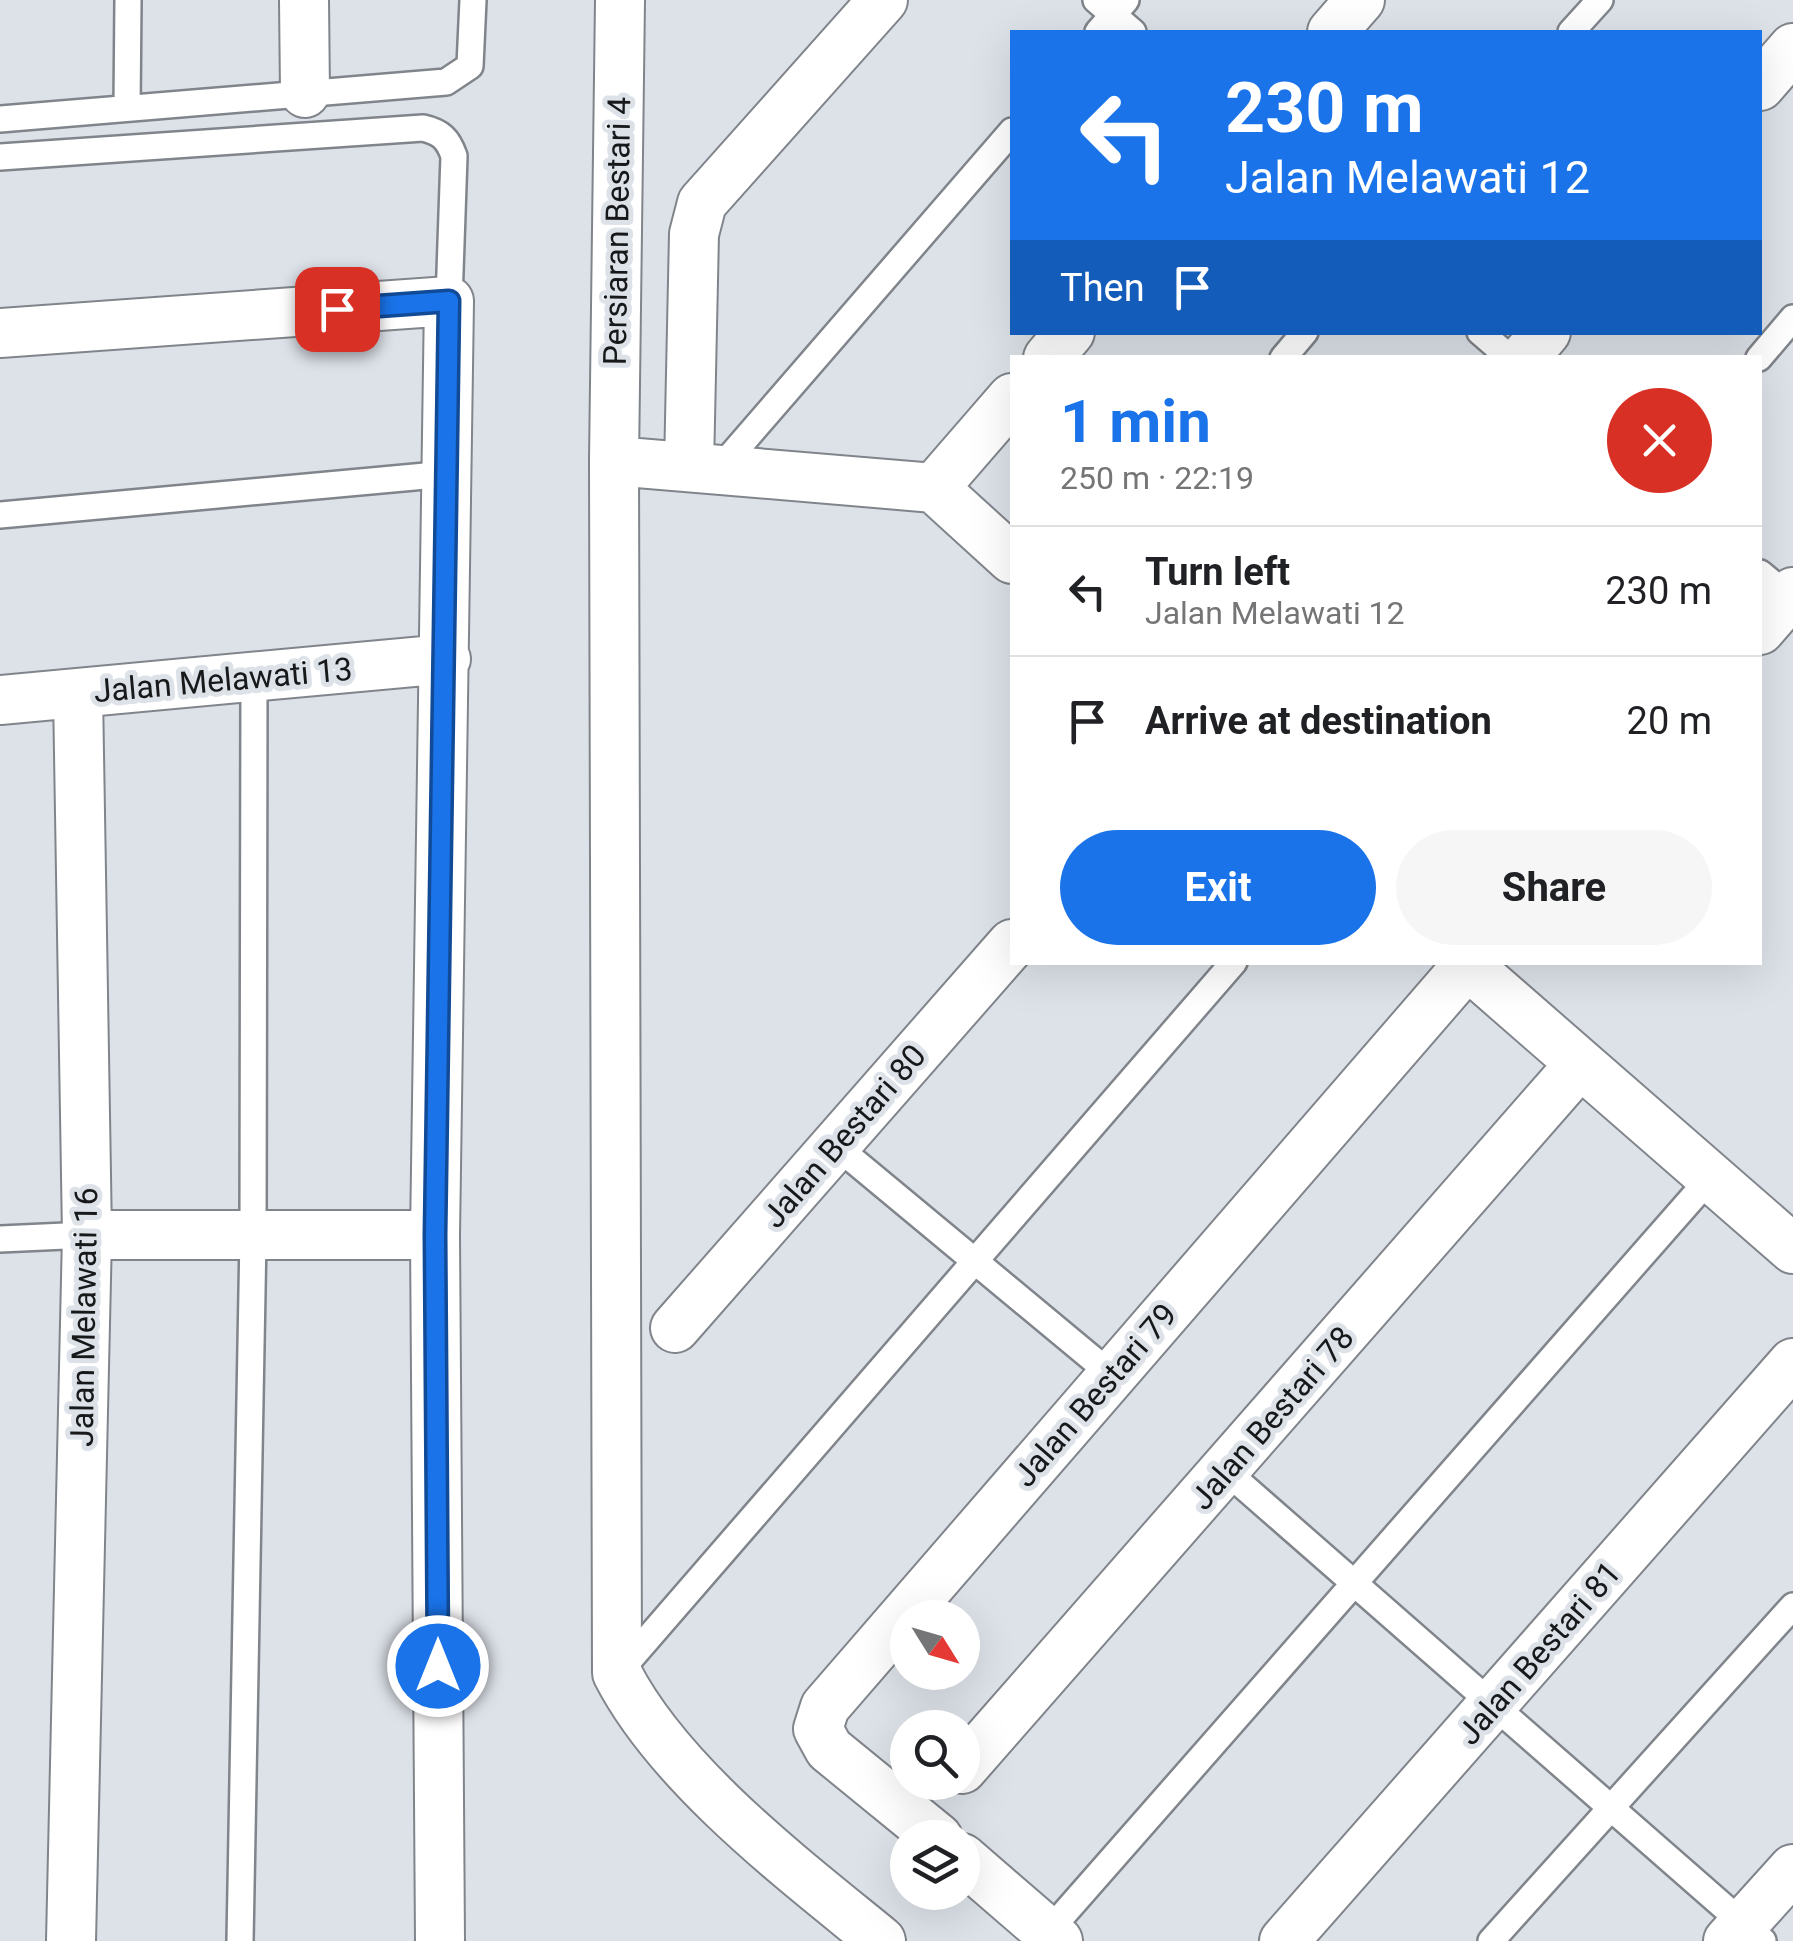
<!DOCTYPE html>
<html lang="en">
<head>
<meta charset="utf-8">
<style>
  :root { --surface:#fff; --page:#f6f6f6; --text:#202124; --muted:#757577; --line:#e0e0e0; --accent:#1a73e8 }
  body { margin:0; font-family:Roboto,sans-serif; background:var(--page); color:var(--text); height:100vh; display:flex; flex-direction:column; font-size:38px; white-space:nowrap }
  * { box-sizing:border-box; margin:0 }
  p { font-size:32px; color:var(--muted) }
  .icon { flex:none; width:55px; height:55px; fill:none; stroke:currentColor; stroke-width:2; stroke-linecap:round; stroke-linejoin:round }
  .map { position:relative; flex:1; overflow:hidden }
  .sheet { position:absolute; left:1010px; top:355px; width:752px; height:610px; display:flex; flex-direction:column; background:var(--surface); border-radius:0px; box-shadow:0 10px 40px #0002 }
  .sheet>* { flex:none }
  .guide { position:absolute; left:1010px; top:30px; width:752px; height:305px; border-radius:0px; box-shadow:0 10px 40px #0002; background:#1a73e8; color:#fff; overflow:hidden }
  .needle { width:65px; rotate:127deg }
  .buttons { position:absolute; left:890px; top:1600px; display:grid; gap:20px }
  .buttons a { display:grid; place-items:center; width:90px; height:90px; border-radius:50%; background:var(--surface); box-shadow:0 10px 40px #0002; font-size:50px }
  .pin { position:absolute; display:grid; place-items:center; width:85px; height:85px; color:#fff; margin:-42px; border-radius:20px; box-shadow:0 5px 15px #0006 }
  .me { position:absolute; width:110px; margin:-55px; rotate:0deg; stroke-linejoin:round; filter:drop-shadow(0 0 8px #0008) }
  .turn { display:flex; align-items:center; gap:35px; height:210px; padding:0 50px; font-size:45px }
  .turn .icon { width:130px; height:130px; stroke-width:2.5 }
  .turn b { display:block; font-size:70px; line-height:85px }
  .then { display:flex; align-items:center; height:95px; padding:0 50px; background:#0003; gap:20px; font-size:38px }
  .round { display:grid; place-items:center; flex:none; width:105px; height:105px; border-radius:52px; background:var(--page) }
  .headline { display:flex; align-items:center; justify-content:space-between; height:170px; padding:0 50px }
  h1 { font-size:60px; font-weight:700; line-height:75px; color:var(--accent) }
  .action { display:flex; gap:20px; margin-top:auto; padding:20px 50px }
  .action a { flex:1; height:115px; border-radius:60px; background:var(--accent); color:#fff; font-size:40px; font-weight:700; line-height:115px; text-align:center }
  .action a+a { background:var(--page); color:var(--text) }
  ul { padding:0; list-style:none }
  li { display:flex; align-items:center; gap:30px; height:130px; padding:0 50px; border-top:2px solid var(--line) }
  li div { flex:1 }
  li b { display:block; font-size:38px }
  li em { font-style:normal }
  .map>svg:first-child { display:block }
  .lines { fill:none; stroke-linecap:round; stroke-linejoin:round }
  .lane-casing { stroke:#80858b; stroke-width:30 }
  .street-casing { stroke:#80858b; stroke-width:52 }
  .lane { stroke:#fff; stroke-width:25 }
  .street { stroke:#fff; stroke-width:48 }
  .route-casing { stroke:#114b97; stroke-width:25 }
  .route { stroke:#1a73e8; stroke-width:18 }
  .labels { text-anchor:middle; dominant-baseline:central; stroke-width:10; stroke-linejoin:round; paint-order:stroke }
  .street-label { font-size:32px; fill:#16181a; stroke:#dde2e9 }
</style>
</head>
<body>
<div class="map">
<svg width="1793" height="1941" viewBox="0 0 1793 1941">
  <rect width="100%" height="100%" fill="#dde2e9"/>
  <g class="lines">
    <!-- lane casing -->
    <g class="lane-casing">
      <path id="lane" d="M 1096,0 L 1133,32
        M 1098,32 L 1126,0
        M 1571,32 L 1600,0
        M 127,108 L 128,0
        M 0,119 L 446,82 L 470,66 L 473,0
        M 0,157 L 423,128 C 441,132 448,139 454,156 L 449,301
        M 1480,332 L 1510,358
        M 1283,358 L 1305,332
        M 1759,358 L 1793,318
        M 721,467 L 1012,131
        M 0,515 L 447,474
        M 1760,573 L 1789,597
        M 835,1145 L 1112,1375
        M 0,1239 L 87,1235
        M 1226,1471 L 1763,1941
        M 618,1673 L 1234,962
        M 1048,1932 L 1710,1178
        M 240,1941 L 253,1237 L 254,677
        M 1491,1941 L 1793,1606"/>
    </g>
    <!-- street casing -->
    <g class="street-casing">
      <path id="street" d="M 304,0 L 305,93
        M 620,0 L 614,461 L 617,1673 C 669,1775 793,1869 881,1941
        M 1332,32 L 1360,0
        M 1760,86 L 1793,48
        M 0,333 L 449,301 L 435,1235 L 440,1941
        M 1048,358 L 1070,332
        M 1524,358 L 1546,332
        M 614,461 L 934,488 L 1012,559
        M 689,467 L 694,234 L 702,203 L 883,0
        M 934,488 L 1012,398
        M 1760,630 L 1793,592
        M 0,700 L 446,659
        M 1464,962 L 1793,1249
        M 87,1235 L 435,1235
        M 675,1328 L 1012,944
        M 962,1769 L 1579,1065
        M 938,1838 L 829,1749 L 818,1729 L 825,1707 L 1470,962
        M 962,1858 L 1058,1941
        M 71,1941 L 87,1235 L 78,693
        M 1284,1941 L 1793,1363
        M 1728,1941 L 1793,1869"/>
    </g>
    <!-- lane -->
    <use href="#lane" class="lane"/>
    <!-- street -->
    <use href="#street" class="street"/>
  </g>
  <g class="lines">
    <!-- route casing -->
    <g class="route-casing">
      <path id="route" d="M 337,309 L 449,301 L 435,1235 L 438,1666"/>
    </g>
    <!-- route -->
    <use href="#route" class="route"/>
  </g>
  <g class="labels">
    <!-- street labels -->
    <g class="street-label">
      <text transform="translate(617 231) rotate(-89)">Persiaran Bestari 4</text>
      <text transform="translate(223 680) rotate(-5)">Jalan Melawati 13</text>
      <text transform="translate(844 1136) rotate(-49)">Jalan Bestari 80</text>
      <text transform="translate(84 1317) rotate(-89)">Jalan Melawati 16</text>
      <text transform="translate(1095 1395) rotate(-49)">Jalan Bestari 79</text>
      <text transform="translate(1272 1418) rotate(-49)">Jalan Bestari 78</text>
      <text transform="translate(1539 1653) rotate(-49)">Jalan Bestari 81</text>
    </g>
  </g>
</svg>
<div class="buttons">
<a><svg class="needle" viewBox="-14 -14 28 28"><path d="M0-13l5 13h-10z" fill="#e53935"/><path d="M0 13l5-13h-10z" fill="#757577"/></svg></a>
<a><svg class="icon" aria-label="search" viewBox="0 0 24 24"><circle cx="10" cy="10" r="6"/><path d="M15 15l6 6"/></svg></a>
<a><svg class="icon" aria-label="layers" viewBox="0 0 24 24"><path d="M12 4l9 5-9 5-9-5zM3 14l9 5 9-5"/></svg></a>
</div>
<div class="pin" style="left:337px;top:309px;background:#d93025"><svg class="icon" aria-label="arrive" viewBox="0 0 24 24"><path d="M6 21V4h12l-3 4 3 4H6"/></svg></div>
<svg class="me" style="left:438px;top:1666px" viewBox="-20 -20 40 40"><circle r="17" fill="#1a73e8" stroke="#fff" stroke-width="3"/><path d="M0-11L8 9 0 5-8 9z" fill="#fff"/></svg>
<div class="guide">
<div class="turn"><svg class="icon" aria-label="left" viewBox="0 0 24 24"><path d="M17 20v-9H6M10 6l-5 5 5 5"/></svg><div><b>230 m</b>Jalan Melawati 12</div></div>
<div class="then">Then<svg class="icon" aria-label="arrive" viewBox="0 0 24 24"><path d="M6 21V4h12l-3 4 3 4H6"/></svg></div>
</div>
<section class="sheet">
<div class="headline"><div><h1>1 min</h1><p>250 m · 22:19</p></div><a class="round" style="background:#d93025;color:#fff"><svg class="icon" aria-label="close" viewBox="0 0 24 24"><path d="M6 6l12 12M18 6L6 18"/></svg></a></div>
<ul>
<li><svg class="icon" aria-label="left" viewBox="0 0 24 24"><path d="M17 20v-9H6M10 6l-5 5 5 5"/></svg><div><b>Turn left</b><p>Jalan Melawati 12</p></div><em>230 m</em></li>
<li><svg class="icon" aria-label="arrive" viewBox="0 0 24 24"><path d="M6 21V4h12l-3 4 3 4H6"/></svg><div><b>Arrive at destination</b></div><em>20 m</em></li>
</ul>
<div class="action"><a>Exit</a><a>Share</a></div>
</section>
</div>
</body>
</html>
